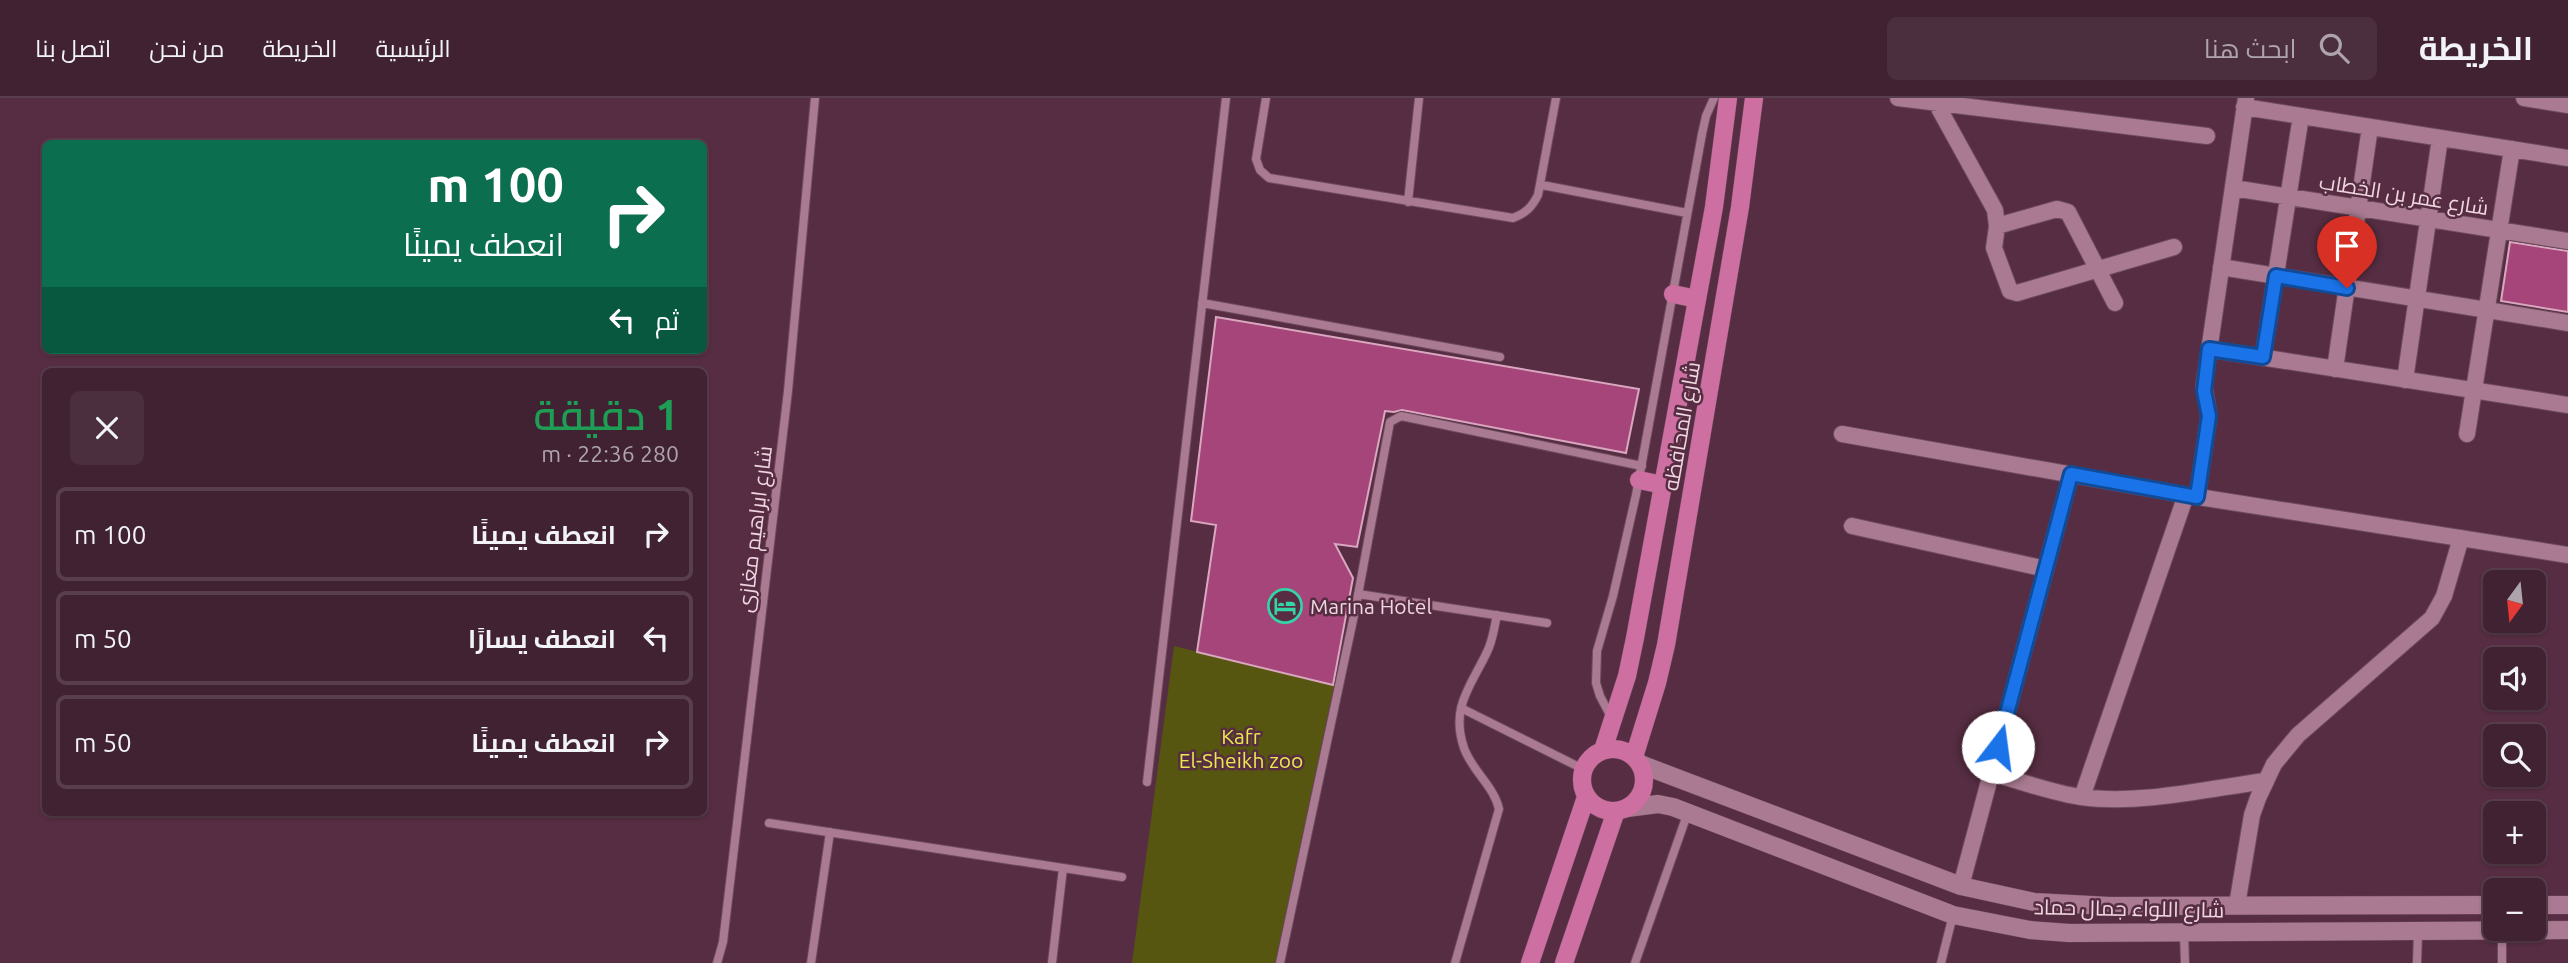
<!DOCTYPE html>
<html lang="ar">
<head>
<meta charset="utf-8">
<style>
  :root { --surface:#402232; --page:#4b2f3e; --text:#f1f3f6; --muted:#aea4ac; --line:#593f4d }
  body { margin:0; font-family:Ubuntu,Cairo,sans-serif; background:var(--page); color:var(--text); direction:rtl; height:100vh; display:flex; flex-direction:column; font-size:26px; white-space:nowrap }
  * { box-sizing:border-box; margin:0 }
  p { font-size:23px; color:var(--muted) }
  .icon { flex:none; width:38px; height:38px; fill:none; stroke:currentColor; stroke-width:2; stroke-linecap:round; stroke-linejoin:round }
  .map { position:relative; flex:1; overflow:hidden; direction:ltr }
  .details { position:absolute; left:42px; top:270px; width:665px; height:448px; display:flex; flex-direction:column; background:var(--surface); border-radius:10px; box-shadow:0 2px 5px #0004,0 0 0 2px var(--line); direction:rtl }
  .details>* { flex:none }
  .guide { position:absolute; left:42px; top:42px; width:665px; height:214px; border-radius:10px; box-shadow:0 2px 5px #0004,0 0 0 2px var(--line); direction:rtl; background:#0b6e4f; color:#fff; overflow:hidden }
  .needle { width:46px; rotate:195deg }
  .fabs { position:absolute; left:2483px; top:472px; display:grid; gap:14px }
  .fabs a { display:grid; place-items:center; width:63px; height:63px; border-radius:10px; background:var(--surface); box-shadow:0 2px 5px #0004,0 0 0 2px var(--line); font-size:35px }
  .pin { position:absolute; display:grid; place-items:center; width:60px; height:60px; color:#fff; margin:-72px -30px; border-radius:50% 50% 50% 0; rotate:-45deg; box-shadow:0 0 7px #0007 }
  .pin .icon { rotate:45deg }
  .me { position:absolute; width:77px; margin:-38px; rotate:15deg; stroke-linejoin:round; filter:drop-shadow(0 0 5px #0008) }
  .turn { display:flex; align-items:center; gap:24px; height:147px; padding:0 28px; font-size:32px }
  .turn .icon { width:91px; height:91px; stroke-width:2.5 }
  .turn b { display:block; font-size:49px; line-height:60px }
  .then { display:flex; align-items:center; height:66px; padding:0 28px; background:#0003; gap:14px; font-size:26px }
  .round { display:grid; place-items:center; flex:none; width:74px; height:74px; border-radius:10px; background:var(--page) }
  .head { display:flex; align-items:center; justify-content:space-between; height:119px; padding:0 28px }
  h1 { font-size:42px; font-weight:600; line-height:52px; color:#1e9e55 }
  ul { padding:0; list-style:none }
  li { display:flex; align-items:center; gap:21px; height:94px; margin:0 14px 10px; padding:0 14px; border:4px solid var(--line); border-radius:10px }
  li div { flex:1 }
  li b { display:block; font-size:26px }
  li em { font-style:normal }
  header { display:flex; align-items:center; gap:42px; box-sizing:border-box; height:98px; padding:0 35px; background:var(--surface); border-bottom:2px solid var(--line) }
  header strong { font-size:33px }
  nav { display:flex; gap:38px; margin-inline-start:auto; font-size:24px }
  .search { width:490px; height:63px; background:var(--page); display:flex; align-items:center; gap:18px; box-sizing:border-box; padding:0 24px; border-radius:10px; color:var(--muted); font-size:26px }
  .map>svg:first-child { display:block }
  .green { fill:#575610 }
  .building { fill:#a54579; stroke:#d9a7bf; stroke-width:2 }
  .lines { fill:none; stroke-linecap:round; stroke-linejoin:round }
  .service-casing { stroke:#6d4a5c; stroke-width:10 }
  .minor-casing { stroke:#6d4a5c; stroke-width:18 }
  .secondary-casing { stroke:#6d4a5c; stroke-width:19 }
  .primary-casing { stroke:#6d4a5c; stroke-width:19 }
  .service { stroke:#a97a91; stroke-width:8 }
  .minor { stroke:#a97a91; stroke-width:16 }
  .secondary { stroke:#a97a91; stroke-width:18 }
  .primary { stroke:#ce6fa2; stroke-width:18 }
  .route-casing { stroke:#114b97; stroke-width:18 }
  .route { stroke:#1a73e8; stroke-width:12 }
  .labels { text-anchor:middle; dominant-baseline:central; stroke-width:5; stroke-linejoin:round; paint-order:stroke }
  .street-label { font-size:21px; fill:#f0d6e1; stroke:#562d42 }
  .poi-label { font-size:21px; fill:#f0d6e1; stroke:#562d42; text-anchor:start }
  .park-label { font-size:21px; fill:#e9e84d; stroke:#562d42 }
</style>
</head>
<body>
<header>
<strong>الخريطة</strong>
<div class="search"><svg class="icon" aria-label="search" viewBox="0 0 24 24"><circle cx="10" cy="10" r="6"/><path d="M15 15l6 6"/></svg>ابحث هنا</div>
<nav><a>الرئيسية</a><a>الخريطة</a><a>من نحن</a><a>اتصل بنا</a></nav>
</header>
<div class="map">
<svg width="2568" height="865" viewBox="0 0 2568 865">
  <rect width="100%" height="100%" fill="#562d42"/>
  <!-- green -->
  <path class="green" d="M 1174,548 L 1334,587 L 1275,865 L 1132,865 Z"/>
  <!-- building -->
  <path class="building" d="M 2510,144 L 2568,153 L 2568,214 L 2501,203 Z
    M 1216,219 L 1639,291 L 1626,355 L 1402,312 L 1394,314 L 1385,313 L 1357,449 L 1335,446 L 1353,480 L 1333,587 L 1197,554 L 1216,427 L 1191,423 Z"/>
  <g class="lines">
    <!-- service casing -->
    <g class="service-casing">
      <path id="service" d="M 1266,0 L 1256,61 L 1260,72 L 1269,80 L 1513,120 C 1526,115 1532,109 1538,97 L 1556,0
        M 1542,87 L 1687,115
        M 1408,104 L 1419,0
        M 1202,205 L 1500,259
        M 1358,496 L 1547,525
        M 1461,610 L 1583,671
        M 1612,621 L 1600,598 L 1596,585 L 1597,553 L 1613,498 L 1636,397 L 1702,36 L 1706,18 L 1714,0
        M 1147,684 L 1226,0
        M 769,725 L 1122,779
        M 2502,833 L 2502,865
        M 2184,835 L 2185,865
        M 717,865 L 723,844 L 788,293 L 815,0
        M 811,865 L 830,734
        M 1052,865 L 1063,770
        M 1280,865 L 1356,508 L 1390,324 L 1401,318 L 1642,368
        M 1455,865 L 1499,711 C 1494,688 1472,673 1464,650 C 1450,609 1471,588 1487,554 C 1493,542 1494,530 1497,517
        M 1635,865 L 1688,714
        M 1941,865 L 1953,817
        M 2417,865 L 2418,834"/>
    </g>
    <!-- minor casing -->
    <g class="minor-casing">
      <path id="minor" d="M 1898,0 L 2207,38
        M 2524,0 L 2568,7
        M 1936,5 L 1995,112 L 1997,128 L 1994,150 L 2010,193 L 2017,195 L 2174,149
        M 2244,9 L 2568,60
        M 2233,90 L 2568,143
        M 1997,128 L 2057,111 L 2068,114 L 2115,205
        M 2221,169 L 2568,225
        M 2209,251 L 2568,307
        M 2263,259 L 2301,18
        M 2335,271 L 2370,29
        M 2405,282 L 2440,40
        M 1842,336 L 2186,397 L 2568,457
        M 2467,336 L 2512,51
        M 2197,399 L 2209,318 L 2204,287 L 2246,0
        M 1852,428 L 2046,471
        M 1991,675 C 2021,683 2051,695 2081,699 C 2140,707 2207,691 2265,683
        M 2082,699 L 2186,397
        M 1961,788 L 2071,376
        M 2237,807 L 2252,717 L 2258,700 L 2274,666 L 2298,637 L 2432,520 L 2444,498 L 2461,440"/>
    </g>
    <!-- secondary casing -->
    <g class="secondary-casing">
      <path id="secondary" d="M 1640,666 L 1961,788 L 2034,804 L 2109,808 L 2496,807
        M 1627,710 L 1658,706 L 1673,709 L 1953,817 L 2030,832 L 2069,835 L 2568,832
        M 2534,807 L 2568,807"/>
    </g>
    <!-- primary casing -->
    <g class="primary-casing">
      <path id="primary" d="M 1673,196 L 1697,201
        M 1639,382 L 1663,387
        M1582 682a31 31 0 1 1 62 0a31 31 0 1 1-62 0Z
        M 1603,652 L 1627,578 L 1635,540 L 1714,109 L 1728,0
        M 1634,659 L 1657,585 L 1666,547 L 1740,109 L 1754,0
        M 1530,865 L 1586,699
        M 1564,865 L 1616,713"/>
    </g>
    <!-- service -->
    <use href="#service" class="service"/>
    <!-- minor -->
    <use href="#minor" class="minor"/>
    <!-- secondary -->
    <use href="#secondary" class="secondary"/>
    <!-- primary -->
    <use href="#primary" class="primary"/>
  </g>
  <g class="lines">
    <!-- route casing -->
    <g class="route-casing">
      <path id="route" d="M 1998,649 L 2071,376 L 2197,399 L 2209,318 L 2204,293 L 2209,251 L 2263,259 L 2276,178 L 2347,190"/>
    </g>
    <!-- route -->
    <use href="#route" class="route"/>
  </g>
  <!-- icons -->
  <defs>
    <g id="hotel-ring" transform="scale(1.75)"><circle r="9.5" fill="#562d42" stroke="#35d4a7" stroke-width="1.5"/><path d="M-6-4.5h1.5V1H6V5H4.5V3h-9V5H-6ZM-4 0a1.8 1.8 0 1 1 3.6 0ZM.5 0V-2.5h3Q6-2.5 6 0Z" fill="#35d4a7"/></g>
  </defs>
  <g fill-rule="evenodd">
    <use href="#hotel-ring" x="1285" y="508"/>
  </g>
  <g class="labels">
    <!-- street labels -->
    <g class="street-label">
      <text transform="translate(2404 96) rotate(9)">شارع عمر بن الخطاب</text>
      <text transform="translate(1681 328) rotate(-80)">شارع المحافظه</text>
      <text transform="translate(754 431) rotate(-83)">شارع ابراهيم مغازى</text>
      <text transform="translate(2129 810) rotate(1)">شارع اللواء جمال حماد</text>
    </g>
    <!-- poi labels -->
    <g class="poi-label">
      <text x="1310" y="508">Marina Hotel</text>
    </g>
    <!-- park labels -->
    <g class="park-label">
      <text x="1241" y="638">Kafr<tspan x="1241" dy="24">El-Sheikh zoo</tspan></text>
    </g>
  </g>
</svg>
<div class="fabs">
<a><svg class="needle" viewBox="-14 -14 28 28"><path d="M0-13l5 13h-10z" fill="#e53935"/><path d="M0 13l5-13h-10z" fill="#aea4ac"/></svg></a>
<a><svg class="icon" aria-label="sound" viewBox="0 0 24 24"><path d="M4 9h4l5-4v14l-5-4H4zM17 9q2 3 0 6"/></svg></a>
<a><svg class="icon" aria-label="search" viewBox="0 0 24 24"><circle cx="10" cy="10" r="6"/><path d="M15 15l6 6"/></svg></a>
<a>+</a>
<a>−</a>
</div>
<div class="pin" style="left:2347px;top:190px;background:#d93025"><svg class="icon" aria-label="arrive" viewBox="0 0 24 24"><path d="M6 21V4h12l-3 4 3 4H6"/></svg></div>
<svg class="me" style="left:1998px;top:649px" viewBox="-20 -20 40 40"><circle r="19" fill="#fff"/><path d="M0-13L10 11 0 6-10 11z" fill="#1a73e8"/></svg>
<div class="guide">
<div class="turn"><svg class="icon" aria-label="right" viewBox="0 0 24 24"><path d="M7 20v-9h11M14 6l5 5-5 5"/></svg><div><b>100 m</b>انعطف يمينًا</div></div>
<div class="then">ثم<svg class="icon" aria-label="left" viewBox="0 0 24 24"><path d="M17 20v-9H6M10 6l-5 5 5 5"/></svg></div>
</div>
<section class="details">
<div class="head"><div><h1>1 دقيقة</h1><p>280 m · 22:36</p></div><a class="round"><svg class="icon" aria-label="close" viewBox="0 0 24 24"><path d="M6 6l12 12M18 6L6 18"/></svg></a></div>
<ul>
<li><svg class="icon" aria-label="right" viewBox="0 0 24 24"><path d="M7 20v-9h11M14 6l5 5-5 5"/></svg><div><b>انعطف يمينًا</b></div><em>100 m</em></li>
<li><svg class="icon" aria-label="left" viewBox="0 0 24 24"><path d="M17 20v-9H6M10 6l-5 5 5 5"/></svg><div><b>انعطف يسارًا</b></div><em>50 m</em></li>
<li><svg class="icon" aria-label="right" viewBox="0 0 24 24"><path d="M7 20v-9h11M14 6l5 5-5 5"/></svg><div><b>انعطف يمينًا</b></div><em>50 m</em></li>
</ul>
</section>
</div>
</body>
</html>
